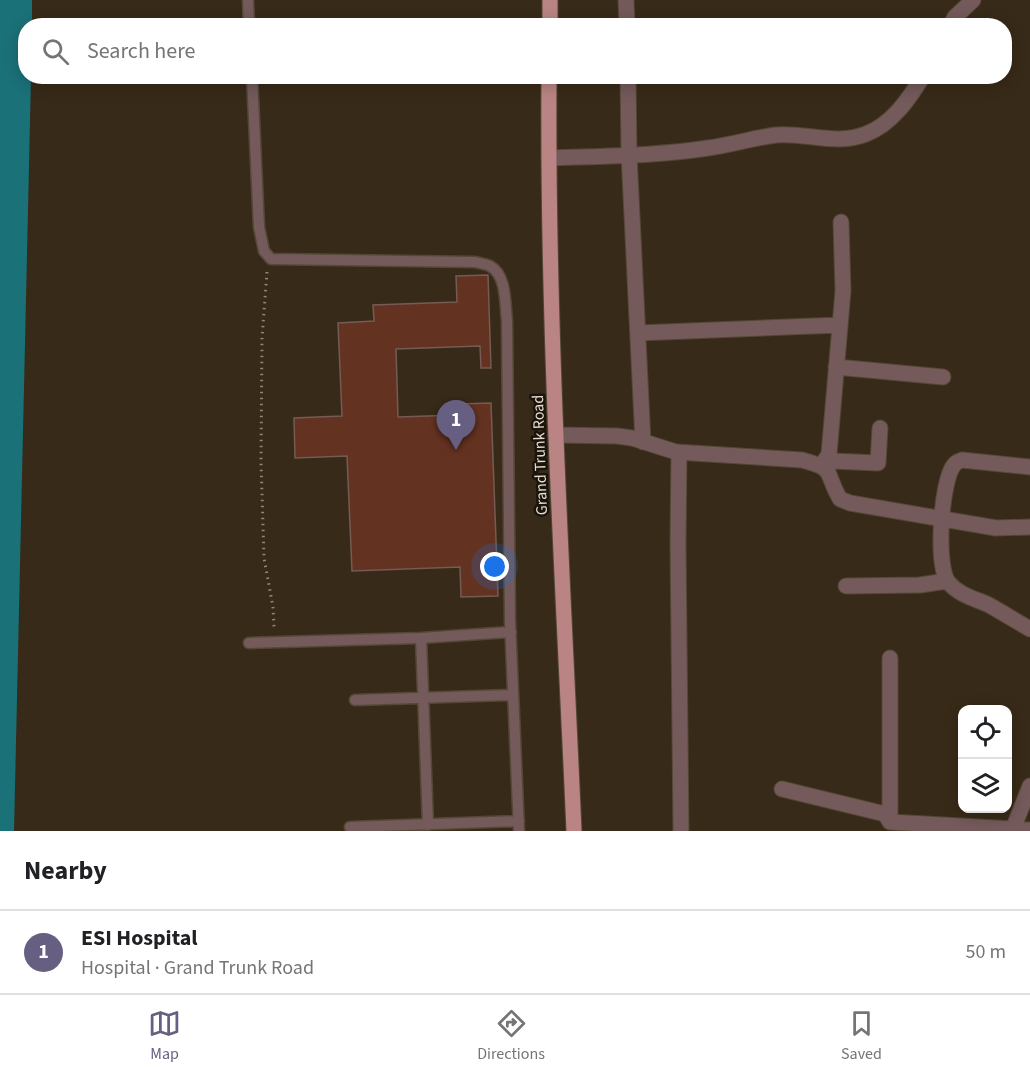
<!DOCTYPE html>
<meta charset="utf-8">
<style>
body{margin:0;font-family:"Source Sans 3",sans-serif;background:#f6f6f6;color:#202124}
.controls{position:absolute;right:18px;bottom:18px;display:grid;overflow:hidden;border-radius:12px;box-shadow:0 3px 15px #0003}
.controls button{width:54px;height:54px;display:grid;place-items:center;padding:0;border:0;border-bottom:2px solid #e0e0e0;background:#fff;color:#202124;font:30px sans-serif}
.you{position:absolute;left:495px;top:567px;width:21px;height:21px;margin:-15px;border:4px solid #fff;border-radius:50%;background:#1a73e8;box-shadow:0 0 0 9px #1a73e833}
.badge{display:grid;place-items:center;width:39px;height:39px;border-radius:50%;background:#665f82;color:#fff;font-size:20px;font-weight:700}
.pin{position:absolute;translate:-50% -50px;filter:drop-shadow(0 2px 3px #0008)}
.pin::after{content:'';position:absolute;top:32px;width:21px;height:18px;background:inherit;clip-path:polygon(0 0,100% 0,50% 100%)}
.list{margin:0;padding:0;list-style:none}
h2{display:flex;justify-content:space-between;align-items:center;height:78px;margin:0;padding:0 24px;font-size:26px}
h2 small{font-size:20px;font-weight:400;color:#757577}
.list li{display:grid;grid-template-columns:39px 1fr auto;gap:18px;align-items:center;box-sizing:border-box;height:84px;padding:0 24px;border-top:2px solid #e0e0e0}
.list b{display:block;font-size:22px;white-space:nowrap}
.list p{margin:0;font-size:20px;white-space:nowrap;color:#757577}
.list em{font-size:20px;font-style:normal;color:#757577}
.icon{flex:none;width:33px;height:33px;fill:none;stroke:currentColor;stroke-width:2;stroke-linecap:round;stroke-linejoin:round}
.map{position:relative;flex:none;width:1030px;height:831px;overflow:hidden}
.search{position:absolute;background:#fff;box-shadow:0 3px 15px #0003;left:18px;right:18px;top:18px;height:66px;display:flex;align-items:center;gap:15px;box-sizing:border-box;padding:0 21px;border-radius:24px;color:#757577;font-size:22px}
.sheet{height:162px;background:#fff}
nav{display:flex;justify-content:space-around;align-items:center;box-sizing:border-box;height:84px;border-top:2px solid #e0e0e0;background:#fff;font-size:16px;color:#757577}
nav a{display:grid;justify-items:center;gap:3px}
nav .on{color:#665f82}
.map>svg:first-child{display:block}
</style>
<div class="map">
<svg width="1030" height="831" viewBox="0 0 1030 831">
<rect width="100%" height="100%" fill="#382a18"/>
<path fill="#1b7178" d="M0,0h32v25l-6,1v50l5,1 -17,754h-14z"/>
<path fill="#643221" stroke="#755b53" stroke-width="1.5" d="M488,275l3,93h-10l-1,-22 -84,3 2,68 60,-2v-11l33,-1 7,193 -37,1 -1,-30 -108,4 -5,-115 -52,2 -1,-40 48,-2 -4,-93 36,-2 -1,-16 84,-3 -1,-26z"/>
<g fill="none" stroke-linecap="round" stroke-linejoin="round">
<defs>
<path id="lane" d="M248,0l1,26
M252,76l7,151 5,24 7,8 204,3c4,1 11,2 15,4 17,9 15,39 17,55l3,300 9,210
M421,638l7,187
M249,643l172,-5 90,-6
M355,700l158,-5
M350,827l169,-6"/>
<path id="street" d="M626,0l1,26
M950,26l5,-9 18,-17
M628,76l1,78 14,288
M549,158c53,-2 107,-2 159,-10 23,-3 45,-10 68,-13 30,-3 60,11 90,-1 26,-10 43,-35 57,-58
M638,333l202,-8
M836,367l107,10
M556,435l61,1 15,2 44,14 126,8c35,9 22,12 38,39l10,4 146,25 34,-1
M679,452l-1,91 3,288
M822,465l7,-11 14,-163 -2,-69
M1030,467l-68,-7c-4,2 -5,1 -8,5 -13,15 -19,103 -5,118 10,12 27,16 40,22 14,8 27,16 41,24
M826,470l6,-9 46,2 2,-35
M846,586l74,-1 27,-4
M890,658v164
M782,789l103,25 5,8 140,8
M1013,829l17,-43"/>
<path id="primary" d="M550,26v-26
M549,76c-2,252 14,504 25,755"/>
</defs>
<use href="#lane" stroke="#544736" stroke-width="13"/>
<use href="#street" stroke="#544736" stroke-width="17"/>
<use href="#primary" stroke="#544736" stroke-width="17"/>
<path stroke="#928677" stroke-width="3" stroke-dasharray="1.5 4.5" stroke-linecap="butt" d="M267,272l-5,66 -1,123 3,97 9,49 1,20"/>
<use href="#lane" stroke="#745a5a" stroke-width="10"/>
<use href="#street" stroke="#745a5a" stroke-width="15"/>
<use href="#primary" stroke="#ba8484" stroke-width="15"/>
</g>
<g text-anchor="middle" stroke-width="5" stroke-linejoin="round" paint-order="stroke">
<g font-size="16" fill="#e6ddd1" stroke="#1b140c">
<text transform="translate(539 455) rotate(-92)" y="6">Grand Trunk Road</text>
</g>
</g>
</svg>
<div class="controls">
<button><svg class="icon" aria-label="locate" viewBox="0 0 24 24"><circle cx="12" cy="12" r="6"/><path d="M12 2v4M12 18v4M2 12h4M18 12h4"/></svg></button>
<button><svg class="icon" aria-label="layers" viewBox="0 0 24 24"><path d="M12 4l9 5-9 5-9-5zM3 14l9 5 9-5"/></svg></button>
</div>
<div class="you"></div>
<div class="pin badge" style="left:456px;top:450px">1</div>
<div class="search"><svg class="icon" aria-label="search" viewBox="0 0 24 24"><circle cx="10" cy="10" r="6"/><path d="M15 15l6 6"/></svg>Search here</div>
</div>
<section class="sheet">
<h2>Nearby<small></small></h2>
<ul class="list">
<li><span class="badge">1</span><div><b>ESI Hospital</b><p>Hospital · Grand Trunk Road</p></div><em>50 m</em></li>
</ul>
</section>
<nav>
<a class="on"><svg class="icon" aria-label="map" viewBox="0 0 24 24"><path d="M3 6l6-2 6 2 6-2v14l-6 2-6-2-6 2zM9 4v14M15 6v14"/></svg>Map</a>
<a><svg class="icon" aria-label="directions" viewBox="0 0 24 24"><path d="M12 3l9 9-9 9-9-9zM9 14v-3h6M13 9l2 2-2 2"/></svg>Directions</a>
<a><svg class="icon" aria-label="saved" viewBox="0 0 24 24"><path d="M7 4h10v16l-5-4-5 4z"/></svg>Saved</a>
</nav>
